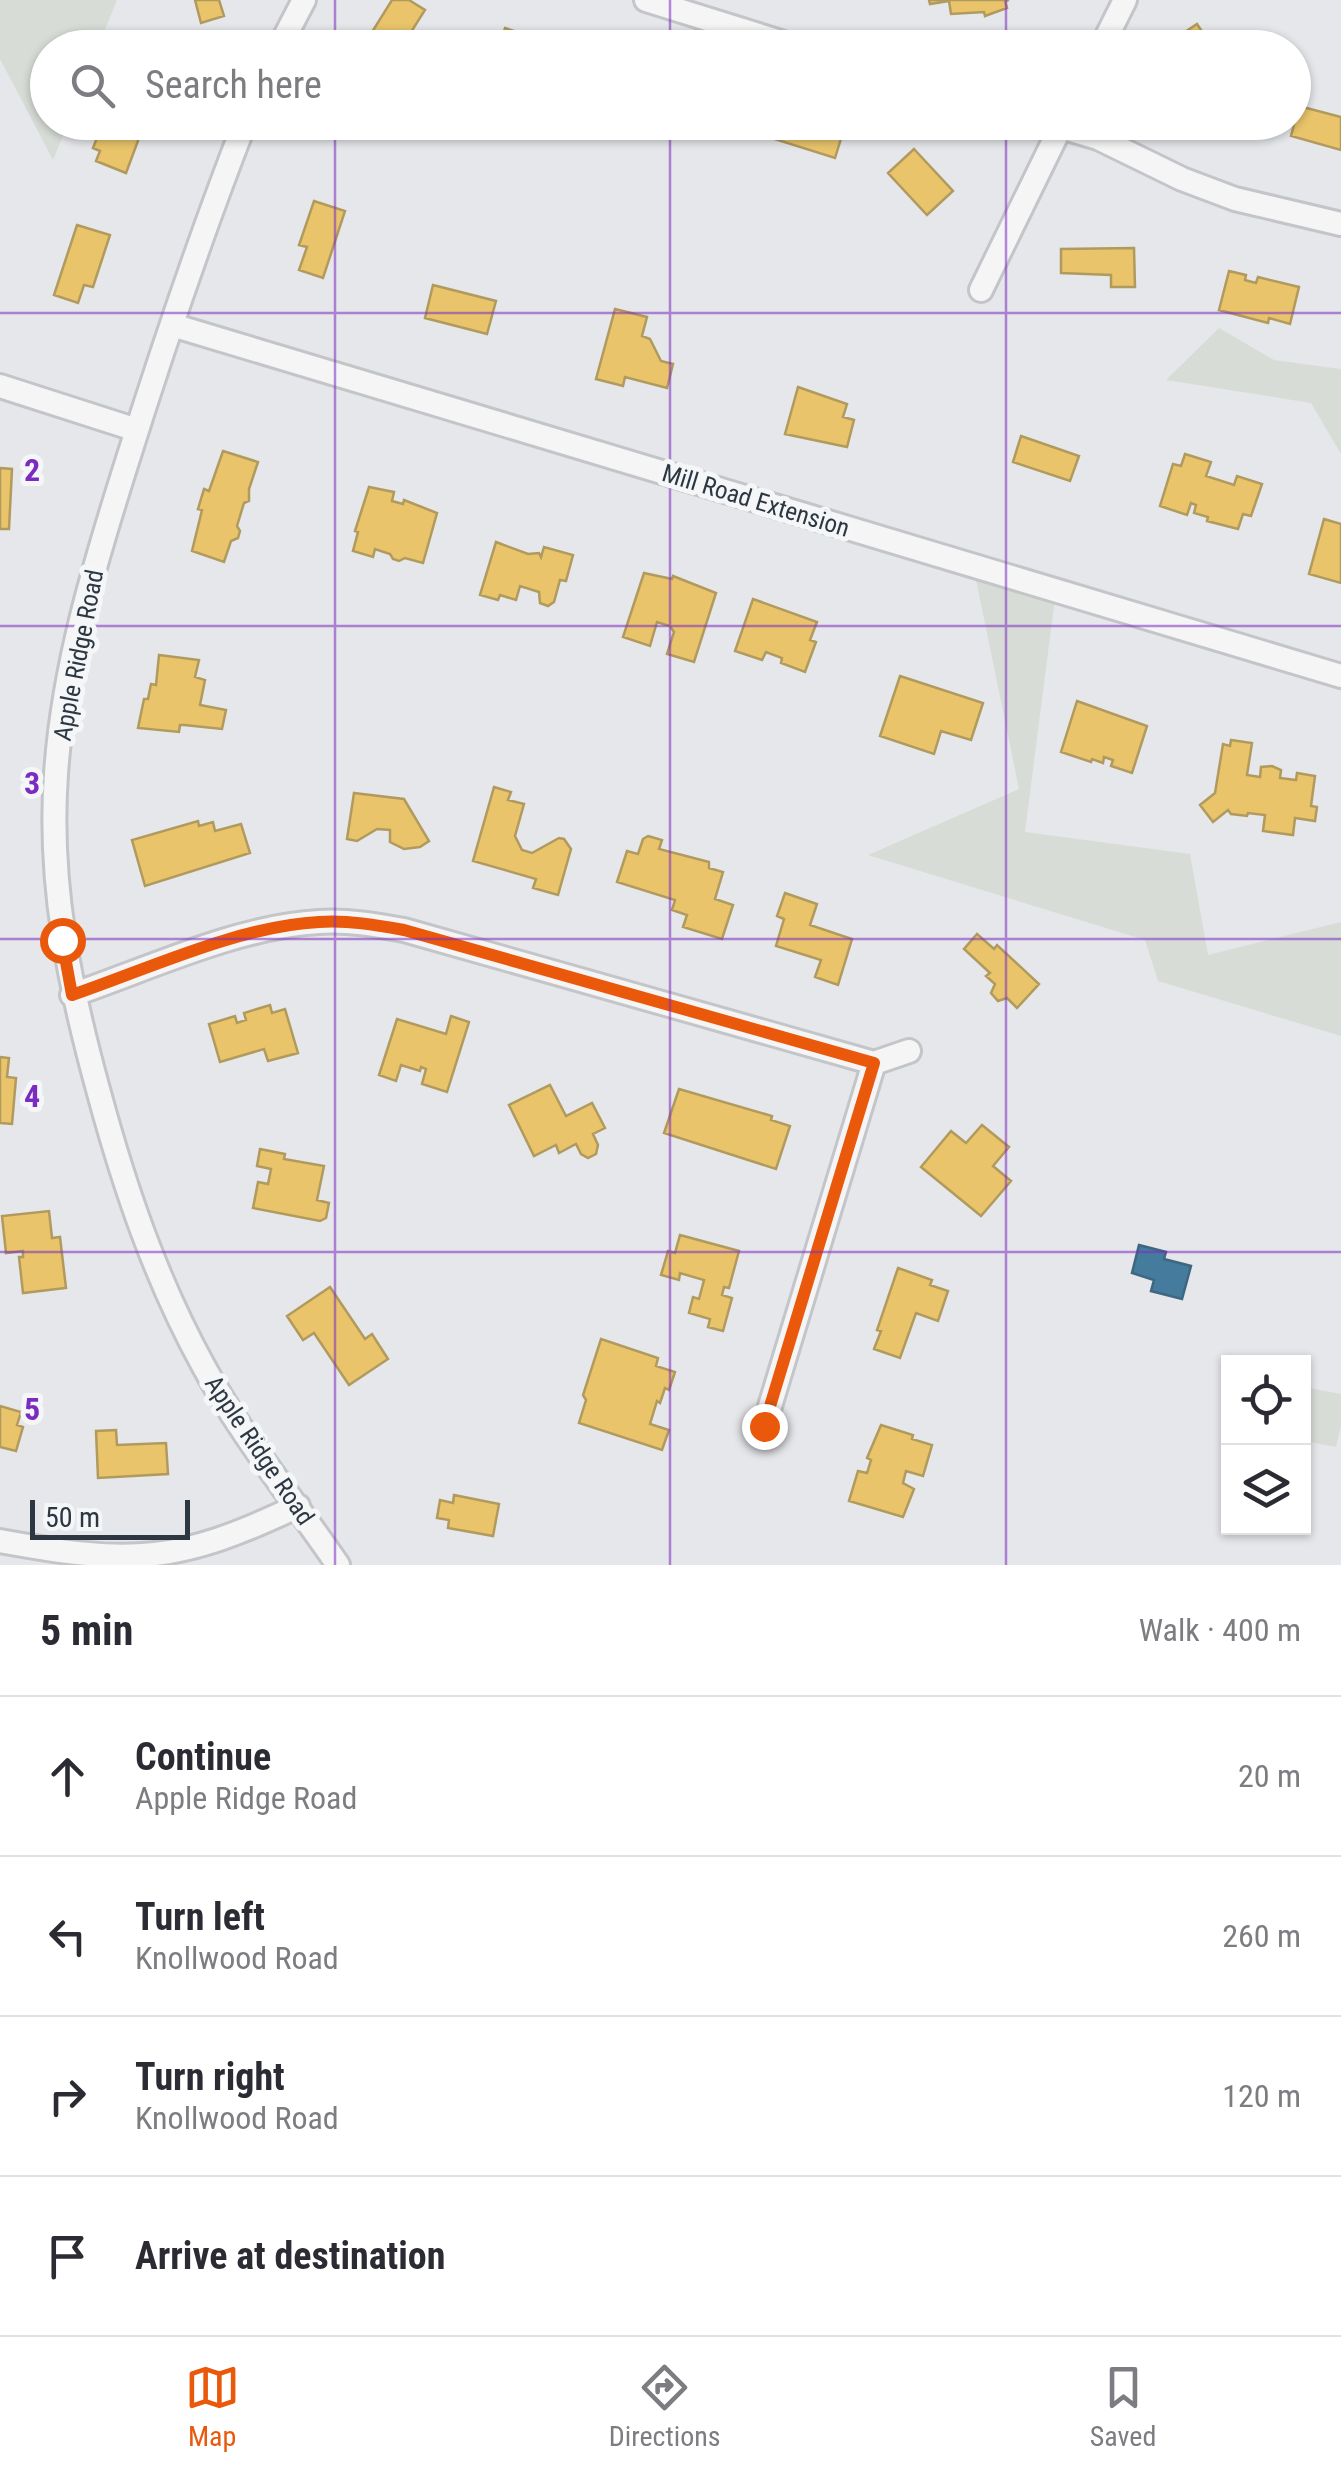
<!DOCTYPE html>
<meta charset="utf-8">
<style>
body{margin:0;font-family:"Roboto Condensed",sans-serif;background:#f2f2f3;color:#2b2b33}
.controls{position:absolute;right:30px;bottom:30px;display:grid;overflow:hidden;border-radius:0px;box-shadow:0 2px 8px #0004}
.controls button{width:90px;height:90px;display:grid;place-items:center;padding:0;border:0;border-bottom:2px solid #e1e1e2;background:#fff;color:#2b2b33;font:50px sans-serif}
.scale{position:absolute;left:30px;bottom:25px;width:160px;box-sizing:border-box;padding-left:10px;border:5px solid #2d3741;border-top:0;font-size:28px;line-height:35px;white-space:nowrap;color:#2d3741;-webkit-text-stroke:8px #f4f6f8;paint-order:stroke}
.stop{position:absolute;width:30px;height:30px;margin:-22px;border:8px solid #ea580c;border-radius:50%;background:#fff}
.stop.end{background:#ea580c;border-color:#fff;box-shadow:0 2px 10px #0008}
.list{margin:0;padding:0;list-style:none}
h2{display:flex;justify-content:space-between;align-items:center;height:130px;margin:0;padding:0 40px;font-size:42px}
h2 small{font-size:32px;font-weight:400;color:#7c7c81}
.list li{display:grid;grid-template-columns:65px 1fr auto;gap:30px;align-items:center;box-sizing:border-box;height:160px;padding:0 40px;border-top:2px solid #e1e1e2}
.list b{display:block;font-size:38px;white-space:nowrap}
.list p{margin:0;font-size:32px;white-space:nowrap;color:#7c7c81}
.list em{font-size:32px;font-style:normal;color:#7c7c81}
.icon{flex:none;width:55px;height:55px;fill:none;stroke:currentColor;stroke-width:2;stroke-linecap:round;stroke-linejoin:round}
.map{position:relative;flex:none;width:1341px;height:1565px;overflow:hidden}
.search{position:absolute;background:#fff;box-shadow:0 2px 8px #0004;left:30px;right:30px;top:30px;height:110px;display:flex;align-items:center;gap:25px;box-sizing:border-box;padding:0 35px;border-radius:55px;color:#7c7c81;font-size:38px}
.sheet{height:770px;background:#fff}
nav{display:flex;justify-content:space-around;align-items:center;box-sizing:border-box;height:140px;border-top:2px solid #e1e1e2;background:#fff;font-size:28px;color:#7c7c81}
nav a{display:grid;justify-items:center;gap:5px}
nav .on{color:#ea580c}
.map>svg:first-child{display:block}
</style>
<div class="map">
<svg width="1341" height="1565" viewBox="0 0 1341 1565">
<rect width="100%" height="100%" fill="#e5e7ea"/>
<path fill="#d7ddd6" d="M0,0h117l-19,47 -50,1v74l20,1 -15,37 -53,-101z
M1219,328l55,32 67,9v85l-30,-51 -145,-23z
M973,565l83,25 -31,242 165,22 18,101 133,-33v114l-183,-55 -13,-41 -277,-85 151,-66z
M1304,1387l37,7v32l-5,21 -32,-6z"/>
<path fill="#e9c46a" stroke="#b19a5e" stroke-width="2.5" d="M195,0h24l5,16 -23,7z
M392,0h17l16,10 -24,38h-39z
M929,0h80l-4,1 2,7 -22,8 -1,-4 -33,2 -2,-13 -19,3z
M1197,24l16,24h-44l-2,-4z
M505,28l38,12 -3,8h-41z
M1299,106l42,11v33l-50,-14z
M103,122h42l-19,51 -30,-12 4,-10 -7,-3z
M772,122h54l-1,4 18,6 -8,26 -67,-21z
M914,149l39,42 -26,24 -39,-42z
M314,201l31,10 -22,67 -24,-8 8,-23 -8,-2z
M77,225l33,10 -17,52 -9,-2 -6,18 -24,-8z
M1134,248l1,39h-24v-12l-50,-2v-24z
M1229,271l17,4 -1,5 11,3 2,-6 41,10 -9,37 -21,-6 -1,5 -49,-13z
M433,285l63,16 -9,33 -62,-16z
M615,309l32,8 -5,19 8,3 11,22 12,3 -6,24 -42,-11 -2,9 -27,-7z
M798,387l49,17 -4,13 11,3 -7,27 -62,-13z
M1021,436l58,20 -9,25 -57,-19z
M223,451l35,11 -9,27v12l-5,2 -7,23 3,5 -2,7 -7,3 -7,21 -32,-11 10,-41 -4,-1 6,-20 5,2z
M1185,454l26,8 -5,14 28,9 3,-9 25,8 -11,32 -8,-2 -5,15 -31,-8 1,-4 -14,-4 2,-8 -5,-2 -4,12 -27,-9 13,-42 8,2z
M0,468l12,1 -3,60h-9z
M369,487l25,5 -2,9 11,3 1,-4 33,13 -14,50 -18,-5 -6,3 -6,-2 -3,-5 -15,-5 -2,8 -20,-6 5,-19 -3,-1z
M1324,519l17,5v59l-32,-9z
M496,542l32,12 11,-1 2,4 3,-10 29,8 -7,26 -6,-1 -6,22 -6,4 -8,-3 -1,-11 -19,-6 -4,14 -16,-5 -2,5 -18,-5z
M644,573l28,6 1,-3 43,17 -22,69 -27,-8 7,-22 -4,-6 -13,-4 -7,24 -27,-9z
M753,599l64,23 -7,18 6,2 -11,30 -24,-9 1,-5 -16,-6 -4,8 -27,-9z
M159,655l40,5 -4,17 10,3 -5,25 26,5 -4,19 -38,-4h-4l-1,7 -41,-4 6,-29h4l3,-15 5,1z
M900,676l83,27 -12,37 -30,-9 -7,23 -54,-18z
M1077,701l70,25 -15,47 -21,-7 2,-6 -9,-3 -1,6 -11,-4 -1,3 -30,-10z
M1231,740l21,3 -5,32 13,2 1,-10 11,-1 9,4 -1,8 16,2 1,-7 18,3 -4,30 6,1 -2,14 -20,-3 -2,17 -30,-4 2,-16 -17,-2 -1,3 -16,-2 -3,-4 -15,12 -13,-17 15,-12 8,-49 7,2z
M494,787l17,5 -3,8 16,4 -9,32 7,14 10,3 27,-15 5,1 7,10 -13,46 -25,-7 3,-9 -63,-18z
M354,793l50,6 25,42 -9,6 -16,2 -14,-7v-12l-13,-1 -20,12 -10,-2z
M198,821l1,5 14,-4 2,9 26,-7 9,29 -105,33 -13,-46z
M648,836l14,4 -3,9 50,13v6l14,4 -8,27 18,6 -11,34 -39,-12 4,-12 -15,-5 3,-10 -58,-18 10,-31 11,3 5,-15z
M785,893l32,11 -7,21 42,14 -14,46 -23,-8 6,-17 -45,-14 8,-27 -7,-3z
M977,934l17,15 3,-4 42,39 -22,24 -10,-10 -9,3 -7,-8 4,-9 -9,-8 4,-3 -26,-24z
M270,1005l2,8 13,-4 13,44 -30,8 -4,-12 -44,13 -11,-38 26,-8 2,7 9,-3 -2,-7z
M451,1016l18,6 -22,70 -25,-8 4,-15 -5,-2 -1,4 -19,-6 -5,16 -17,-6 18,-56 49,15z
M0,1057l9,1 -2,19 9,1 -4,46 -12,-1z
M550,1085l16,31 26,-13 13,25 -12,6 5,11 -2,9 -8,4 -7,-4 -5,-10 -17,9 -3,-8 -22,11 -25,-51z
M679,1089l93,27 -1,4 19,6 -14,43 -112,-36z
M982,1125l27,22 -16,19 18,15 -30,35 -60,-49 30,-36 15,12z
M260,1149l25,5 -1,5 40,7 -7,34 12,3 -3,15 -6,3 -67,-13 5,-26 10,2 3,-15 -14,-3z
M49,1211l3,27 8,-1 6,51 -43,5 -4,-36h4v-6l-17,2 -4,-37z
M680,1235l59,16 -10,37 -5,-1 -2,8 10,3 -9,33 -15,-4 2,-8 -21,-6 4,-16 6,2 5,-19 -24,-7 -1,7 -18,-5 7,-24 7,2z
M898,1268l34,12 -2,5 18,6 -10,30 -22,-8 -16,45 -26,-9 7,-18 -4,-1z
M330,1287l35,52 7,-5 16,25 -39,26 -35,-52 -11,7 -16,-24z
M601,1339l57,19 -2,8 19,6 -6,18 -4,-2 -5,15 -3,-2 -7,23 19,6 -7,20 -83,-27 7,-23 -3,-5z
M0,1406l21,6 -4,13 6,2 -7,24 -16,-4z
M881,1425l32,10 -1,4 20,6 -9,31 -17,-5 -3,12 11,6 -11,28 -54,-16 9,-30 9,2 4,-13 -4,-2z
M116,1430l1,15 49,-2 2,31 -70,4 -2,-47z
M454,1495l45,9 -6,32 -45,-8 1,-8 -12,-2 3,-18 13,3z"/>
<path fill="#457b9d" stroke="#3e6781" stroke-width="2.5" d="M1139,1245l27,7 -2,7 27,7 -9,33 -31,-8 3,-11 -22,-7z"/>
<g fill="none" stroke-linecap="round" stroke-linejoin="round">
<defs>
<path id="minor" d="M646,0l154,48
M279,48l25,-48
M1101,48l24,-48
M245,122c-44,113 -83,228 -119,343 -32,101 -63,203 -70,309 -8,110 14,214 43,319 26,96 57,187 105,274 38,70 89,132 134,198
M1044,122l54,16 84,41 53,20 106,25
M981,290l82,-168
M172,325l1169,351
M0,386l137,44
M72,995c76,-26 167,-69 247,-73 29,-2 57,3 85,8l470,133
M764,1426l110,-363 35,-12
M0,1541c132,24 176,23 298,-35"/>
</defs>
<use href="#minor" stroke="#c3c5c8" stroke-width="28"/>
<use href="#minor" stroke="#f5f5f6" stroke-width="22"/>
</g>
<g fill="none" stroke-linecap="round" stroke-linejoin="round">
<path stroke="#ea580c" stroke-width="12" d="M62,940l10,55c76,-26 167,-69 247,-73 29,-2 57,3 85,8l470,133 -110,363"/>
</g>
<path fill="none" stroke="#7b2cbf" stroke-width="2.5" stroke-opacity="0.55" d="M335,0v48M670,0v48M1006,0v48M335,122v1443M670,122v1443M1006,122v1443M0,313h1341M0,626h1341M0,939h1341M0,1252h1341"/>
<g text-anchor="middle" stroke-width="10" stroke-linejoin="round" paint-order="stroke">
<g font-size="25" fill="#2d3741" stroke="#f4f6f8">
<text transform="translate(756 500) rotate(17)" y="9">Mill Road Extension</text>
<text transform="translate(78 655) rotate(-79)" y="9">Apple Ridge Road</text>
<text transform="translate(260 1450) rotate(56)" y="9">Apple Ridge Road</text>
</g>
</g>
<g font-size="32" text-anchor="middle" font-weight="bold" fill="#7b2cbf" stroke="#f4f6f8" stroke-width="10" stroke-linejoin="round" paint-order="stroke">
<text x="32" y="481">2</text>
<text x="32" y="794">3</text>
<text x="32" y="1107">4</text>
<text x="32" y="1420">5</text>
</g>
</svg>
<div class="controls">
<button><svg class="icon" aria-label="locate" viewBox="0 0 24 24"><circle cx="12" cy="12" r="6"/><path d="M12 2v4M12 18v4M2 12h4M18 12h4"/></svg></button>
<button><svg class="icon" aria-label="layers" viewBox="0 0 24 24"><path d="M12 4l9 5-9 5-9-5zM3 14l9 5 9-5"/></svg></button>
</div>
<div class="scale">50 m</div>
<div class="stop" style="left:62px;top:940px"></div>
<div class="stop end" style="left:764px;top:1426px"></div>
<div class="search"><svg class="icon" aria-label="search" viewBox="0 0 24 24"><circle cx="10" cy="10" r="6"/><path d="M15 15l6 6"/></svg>Search here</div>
</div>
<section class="sheet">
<h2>5 min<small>Walk · 400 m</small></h2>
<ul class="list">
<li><svg class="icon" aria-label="ahead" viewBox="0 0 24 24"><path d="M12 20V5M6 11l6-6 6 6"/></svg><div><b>Continue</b><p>Apple Ridge Road</p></div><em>20 m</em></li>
<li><svg class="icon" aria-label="left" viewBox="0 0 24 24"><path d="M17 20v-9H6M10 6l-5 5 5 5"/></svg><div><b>Turn left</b><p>Knollwood Road</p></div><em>260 m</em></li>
<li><svg class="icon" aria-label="right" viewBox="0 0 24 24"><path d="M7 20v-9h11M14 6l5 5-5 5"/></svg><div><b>Turn right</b><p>Knollwood Road</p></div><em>120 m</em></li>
<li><svg class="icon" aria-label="arrive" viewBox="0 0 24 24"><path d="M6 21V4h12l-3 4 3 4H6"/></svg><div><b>Arrive at destination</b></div></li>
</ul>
</section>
<nav>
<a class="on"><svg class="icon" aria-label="map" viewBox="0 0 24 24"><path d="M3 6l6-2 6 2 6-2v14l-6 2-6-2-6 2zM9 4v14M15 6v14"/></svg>Map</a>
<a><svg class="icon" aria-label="directions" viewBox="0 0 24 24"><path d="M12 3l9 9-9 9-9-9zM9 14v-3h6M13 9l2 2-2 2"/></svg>Directions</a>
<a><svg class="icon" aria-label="saved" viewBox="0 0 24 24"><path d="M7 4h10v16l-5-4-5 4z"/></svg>Saved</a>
</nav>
